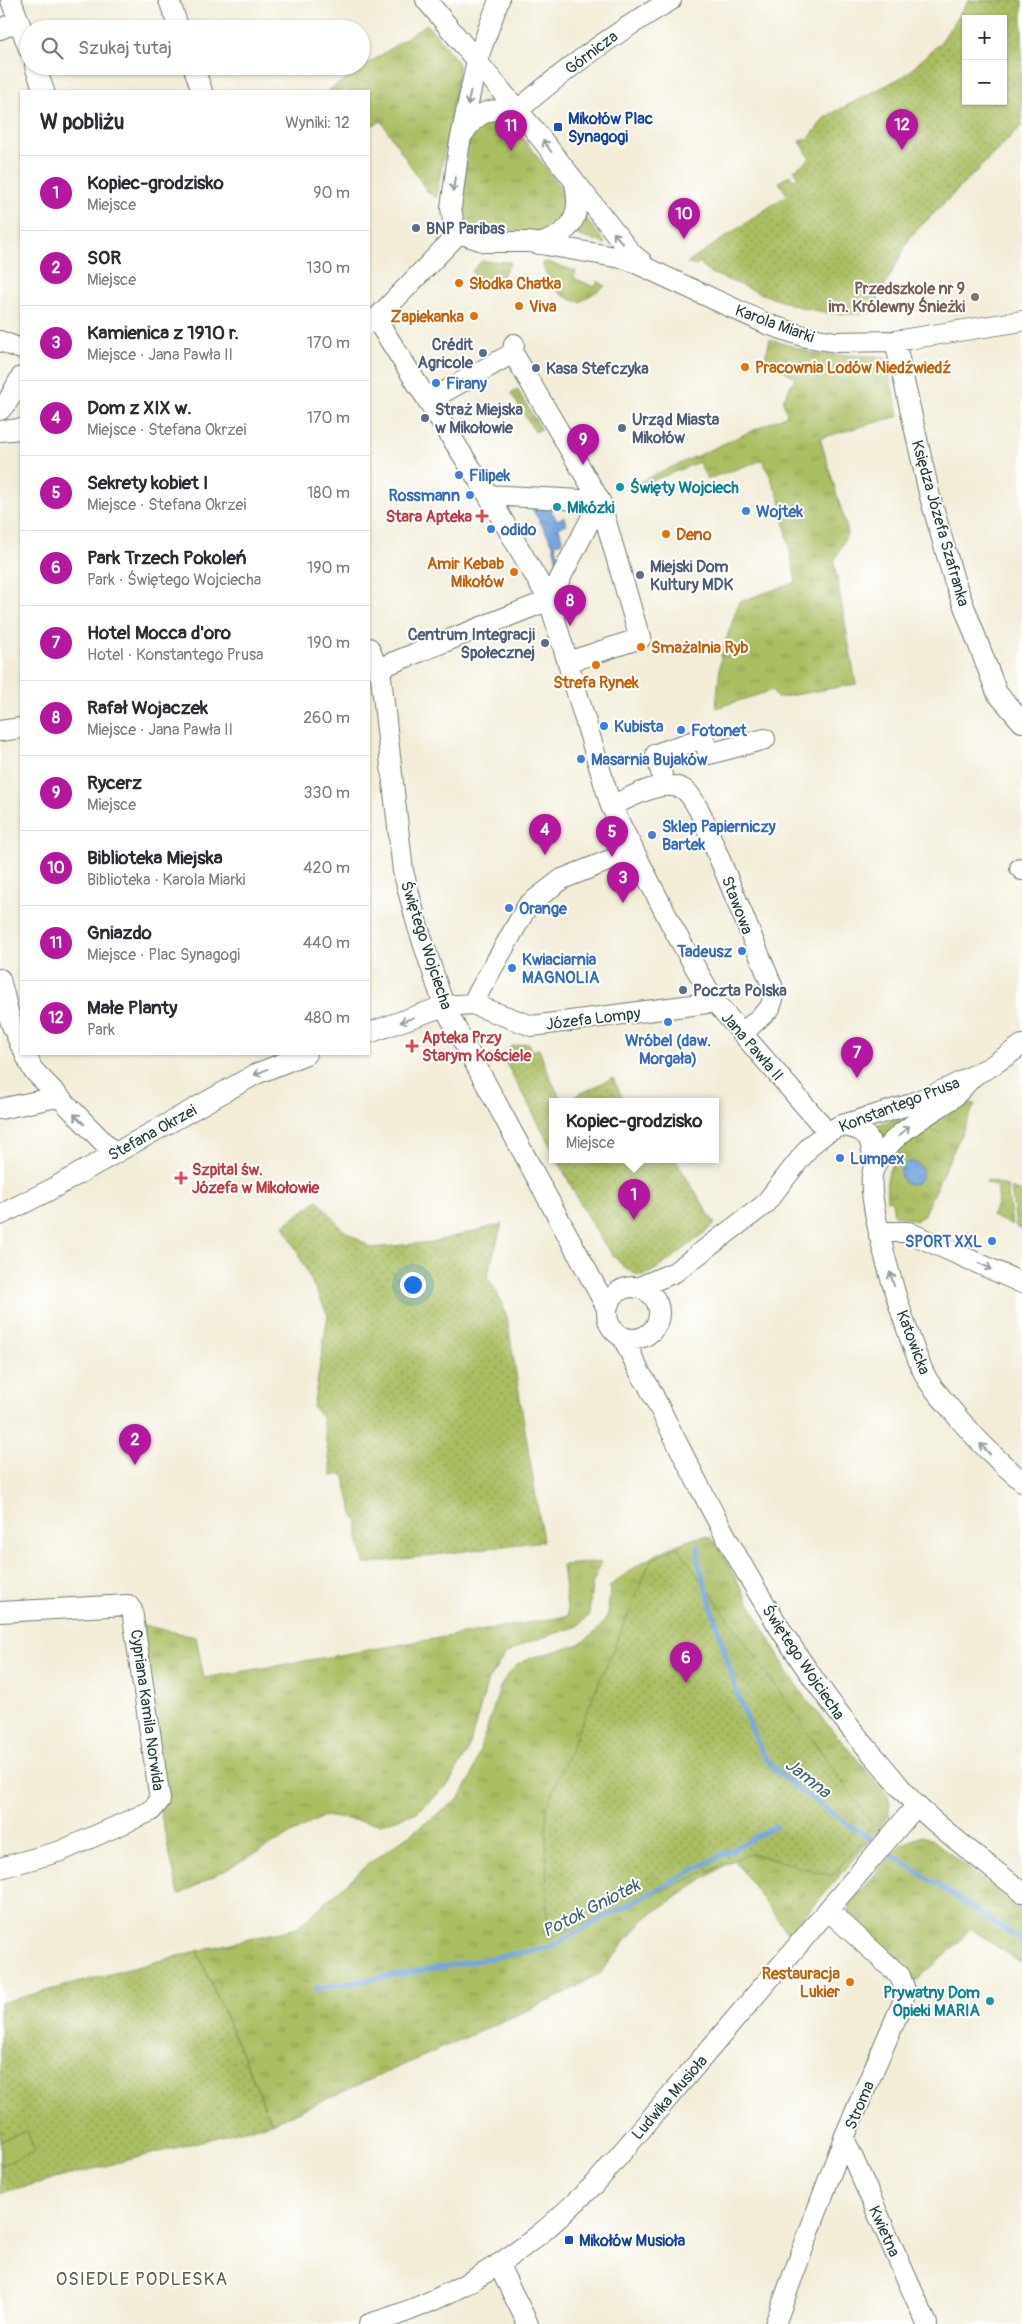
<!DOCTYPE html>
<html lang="pl">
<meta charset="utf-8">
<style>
body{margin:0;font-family:Pangolin,sans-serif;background:#f7f7f7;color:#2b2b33}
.controls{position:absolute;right:15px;top:15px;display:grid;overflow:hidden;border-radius:0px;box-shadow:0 1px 4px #0004}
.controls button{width:45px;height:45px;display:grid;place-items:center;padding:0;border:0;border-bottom:1px solid #e1e1e2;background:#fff;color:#2b2b33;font:25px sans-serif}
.you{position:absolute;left:412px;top:1284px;width:18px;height:18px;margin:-12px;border:4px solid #fff;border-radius:50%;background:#1a73e8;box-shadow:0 0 0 8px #1a73e833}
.badge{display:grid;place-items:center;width:32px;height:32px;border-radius:50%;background:#b5179e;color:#fff;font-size:16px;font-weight:700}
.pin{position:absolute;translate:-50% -41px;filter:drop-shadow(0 1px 2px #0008)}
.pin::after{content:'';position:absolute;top:26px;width:18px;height:15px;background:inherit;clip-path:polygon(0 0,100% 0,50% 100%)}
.popup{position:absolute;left:549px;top:1098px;width:170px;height:65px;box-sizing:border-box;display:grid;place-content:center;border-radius:0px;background:#fff;filter:drop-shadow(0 1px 4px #0005);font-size:16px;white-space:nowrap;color:#7c7c81}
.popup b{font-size:19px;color:#2b2b33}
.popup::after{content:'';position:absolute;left:50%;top:100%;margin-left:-10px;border:10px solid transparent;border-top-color:#fff}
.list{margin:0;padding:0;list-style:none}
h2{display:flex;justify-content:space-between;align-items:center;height:65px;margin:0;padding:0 20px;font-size:21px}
h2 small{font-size:16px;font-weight:400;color:#7c7c81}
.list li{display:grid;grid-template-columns:32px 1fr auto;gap:15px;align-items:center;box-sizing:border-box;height:75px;padding:0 20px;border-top:1px solid #e1e1e2}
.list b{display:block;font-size:19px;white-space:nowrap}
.list p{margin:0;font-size:16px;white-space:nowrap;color:#7c7c81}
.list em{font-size:16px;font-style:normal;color:#7c7c81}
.icon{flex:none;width:28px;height:28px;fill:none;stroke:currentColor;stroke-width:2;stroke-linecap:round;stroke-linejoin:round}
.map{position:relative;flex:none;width:1022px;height:2324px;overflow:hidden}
.search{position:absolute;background:#fff;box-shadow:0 1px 4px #0004;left:20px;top:20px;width:350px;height:55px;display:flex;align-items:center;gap:12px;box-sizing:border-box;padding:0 18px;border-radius:28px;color:#7c7c81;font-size:19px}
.panel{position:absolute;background:#fff;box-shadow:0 1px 4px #0004;left:20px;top:90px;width:350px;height:965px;border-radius:0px}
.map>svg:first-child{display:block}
</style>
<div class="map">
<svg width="1022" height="2324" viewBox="0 0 1022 2324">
<defs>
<pattern id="grass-tufts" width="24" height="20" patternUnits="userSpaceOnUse" patternTransform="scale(1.25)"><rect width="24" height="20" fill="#aabe62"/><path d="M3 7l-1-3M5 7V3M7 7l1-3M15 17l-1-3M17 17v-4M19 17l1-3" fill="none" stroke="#8a9c52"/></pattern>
<pattern id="park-dots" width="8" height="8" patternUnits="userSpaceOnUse" patternTransform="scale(1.25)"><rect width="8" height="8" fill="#aabe62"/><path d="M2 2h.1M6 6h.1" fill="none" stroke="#8a9c52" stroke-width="1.8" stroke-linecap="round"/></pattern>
<pattern id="water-ripples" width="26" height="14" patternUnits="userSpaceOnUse" patternTransform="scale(1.25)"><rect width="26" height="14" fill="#76a6e0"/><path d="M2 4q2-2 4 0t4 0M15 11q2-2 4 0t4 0" fill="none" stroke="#6088b6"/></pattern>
</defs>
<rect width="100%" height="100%" fill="#fff"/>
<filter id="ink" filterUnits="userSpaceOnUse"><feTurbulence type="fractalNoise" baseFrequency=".02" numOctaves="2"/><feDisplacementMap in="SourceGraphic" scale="10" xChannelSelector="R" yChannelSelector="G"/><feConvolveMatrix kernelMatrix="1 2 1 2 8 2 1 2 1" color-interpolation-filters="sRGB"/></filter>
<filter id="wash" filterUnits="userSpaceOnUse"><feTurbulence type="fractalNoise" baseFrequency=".0096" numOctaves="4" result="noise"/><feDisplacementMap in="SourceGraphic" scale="20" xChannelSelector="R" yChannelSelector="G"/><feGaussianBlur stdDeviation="1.12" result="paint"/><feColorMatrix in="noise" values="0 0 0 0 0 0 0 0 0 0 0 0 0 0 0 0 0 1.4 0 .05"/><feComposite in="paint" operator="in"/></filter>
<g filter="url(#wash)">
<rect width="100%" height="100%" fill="#f3edd8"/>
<path fill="url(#grass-tufts)" stroke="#647e4b" d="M427,24l30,37 2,10 -23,127 -9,-7 -46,-70 -12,6v-36h-41z
M487,117l19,3 5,3 54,69 3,4v20l-21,17 -72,-4 -10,-7 -6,-12 10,-72z
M584,216l21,27v1l-31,-10z
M482,261h1l28,1 -8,13 -21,14 -10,-18z
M547,262l29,9 -2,7 21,9 3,-6 7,5 -25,16c-23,-4 -31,-20 -38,-39z
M770,339l46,15 63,2 7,2 5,6 -4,2 12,50 -79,22 28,94 -14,30 22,122 -79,14 -4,-8 -57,18 5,-53 18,-53 57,-20 -16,-82 -17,-40 -56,19 -8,-17 -60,24 -2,-3 150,-68 -4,-15 12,-22 -30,-20z
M517,389l24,40 -6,3 -24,-39z
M968,1102l7,2 -52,112 -7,5 -22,-6 -2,-14 -5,-1c-6,-56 40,-73 81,-98z
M913,1114l-32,28 -5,-10 -6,-5z
M987,1180l20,6 5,39 -21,-9c6,-10 9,-17 6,-29l-11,-5z
M1011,1188l11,4v38l-6,-3z
M704,1536l7,2 7,8 64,116 23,36 83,98 2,9 -2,11 -38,48 -62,70 -54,-75 -89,59 -45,55 -38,22 -290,128 -75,-172 100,-23 70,-63 92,-66 12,-21 29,-91 8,-12 10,-11 13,-6 46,-13 11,-7 12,-10 8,-14 2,-28c27,-22 59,-42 94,-50z
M602,1562l-10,22 -3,31 -11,11 -55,18 -18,11 -17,25 -20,71 -20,34 -31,27 -36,12 -57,-8 -145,79 -19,-84 -17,-186 53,12 8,41 364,-62 -6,-51z
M922,1836l11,4 89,71v53l-52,-36 -12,15 -42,38 -65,-61 -2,-16 53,-60z"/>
<path fill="url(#park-dots)" stroke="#647e4b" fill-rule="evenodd" d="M969,0h53v126l-112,111 -39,76c-61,7 -108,-20 -163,-41l-8,-10 -5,4 -8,-3 100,-68 -8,-13 11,-7 3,5 5,-4 -4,-6 16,-11 -10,-18 4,-3 4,2 17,-23 79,-41 36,-33zM966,19h37v82h-37z
M528,1043l3,8 8,-2 12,31 11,21h-9v49l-51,-94 8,-9z
M613,1078l11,23h-59z
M557,1159h118l40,65c-13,10 -58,49 -72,51 -31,3 -72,-92 -86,-116z
M318,1200l24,29 30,19 61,-6 69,-18 -15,53 10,15 10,26 36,223 -179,23 -6,-27v-16l-4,-4 -11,-43 -11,2 -10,-58 -9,-11 15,-92 -44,-90z
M678,1547l195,278 -40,51 -82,-23 -204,86 -1,-132 105,-247z
M197,1951l75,172 -272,70v-190z"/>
<path fill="#aabe62" stroke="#647e4b" d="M27,2131l8,21 -35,13v-24z"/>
<path fill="url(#water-ripples)" stroke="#4a728a" d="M531,498l7,12 9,-6 10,16 7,-3 2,7 -7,4 4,14 -8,2 7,22 -4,1 -5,-23 -26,-44z
M900 1173a11 11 0 1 1 22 0a11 11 0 1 1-22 0Z"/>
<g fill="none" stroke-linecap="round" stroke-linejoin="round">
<path stroke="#76a6e0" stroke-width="5" d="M699,1546l-1,15 41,139 23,53 12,16 21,18 83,58
M885,1850l137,91
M316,1989l232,-41 228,-122"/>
</g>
</g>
<g filter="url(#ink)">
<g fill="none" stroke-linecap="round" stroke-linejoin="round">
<defs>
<path id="minor" d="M11,0l18,49
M169,0l10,29
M426,0c36,42 70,86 106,127l99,126 11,9
M499,0l-22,60 -18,87 -8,61 3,18 5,7 27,9h43l98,17 140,65 39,13 30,5 59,-1 127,-20
M0,29l19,-8
M35,66l9,25
M193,66l9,25
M517,111c48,-42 99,-79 154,-111
M463,134c14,-23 28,-27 54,-23
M539,244c33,-11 43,-27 36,-61
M376,319l112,176 61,105 62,206 63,124 41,72 104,120
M369,322l7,-3 83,-86
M0,341l21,8
M895,341l35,156 24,83 43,113 25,29
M514,344l-1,9 87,148 40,138
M428,401l85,-48
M0,410l8,-9 13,-24
M0,431l21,-2
M488,495l112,6
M369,648l12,29 22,194 14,53 27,82 163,302
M568,662l73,-24
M389,664l160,-64 51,-99
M0,731l21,-3
M665,786l-9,-32 47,-16 6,16 56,-15
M611,806c21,-9 54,-30 75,-15 6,5 11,16 15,23l74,179 -5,15 -27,25
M1020,868l2,2
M0,979l11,44 10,23
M472,1004l56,-99 34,-26 71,-28
M369,1033l75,-27 28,-2 60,22 183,-24
M25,1054l8,16 81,83
M974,1076c-8,7 -15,17 -24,24 -28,19 -64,36 -77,71 -10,29 37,178 54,208 5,8 12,16 18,23 24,30 48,55 77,79
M0,1109l57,-12
M840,1126c31,2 32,15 34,43
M0,1215l48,-24 208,-117 50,-20
M879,1236l9,-4h20l114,51
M607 1313a26 26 0 1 1 52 0a26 26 0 1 1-52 0Z
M637,1288l38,-16 89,-67 47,-60 15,-12 13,-7 69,-21 42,-18 40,-20 32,-22
M623,1338l17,35 8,12c66,132 133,267 232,378 12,14 24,30 37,43 33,31 70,58 105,86
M0,1612l128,-7 4,5 28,190 -9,11 -90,40 -61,17
M844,2138l83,186
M498,2264l30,60
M369,2324c62,-18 122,-50 172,-91 19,-15 36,-33 54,-49l322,-379
M775,2324l69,-186 59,-136 2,-12 -5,-14 -71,-65"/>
</defs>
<use href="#minor" stroke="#697b6d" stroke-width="22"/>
<use href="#minor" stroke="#fff" stroke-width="20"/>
</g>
<defs><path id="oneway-shaft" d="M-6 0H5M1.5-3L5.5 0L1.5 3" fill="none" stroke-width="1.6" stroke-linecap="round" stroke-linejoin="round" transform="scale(1.25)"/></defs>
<g stroke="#8f9e9a">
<use href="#oneway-shaft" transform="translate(469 98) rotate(102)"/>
<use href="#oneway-shaft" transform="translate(547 146) rotate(-127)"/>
<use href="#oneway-shaft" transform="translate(454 184) rotate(98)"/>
<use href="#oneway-shaft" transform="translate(618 238) rotate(-129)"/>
<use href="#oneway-shaft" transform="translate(407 1020) rotate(160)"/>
<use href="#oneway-shaft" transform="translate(261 1072) rotate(156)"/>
<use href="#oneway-shaft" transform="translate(79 1119) rotate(-136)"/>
<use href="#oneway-shaft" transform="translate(904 1131) rotate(-44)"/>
<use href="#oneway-shaft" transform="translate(985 1266) rotate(25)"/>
<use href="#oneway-shaft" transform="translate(892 1279) rotate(-106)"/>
<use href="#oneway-shaft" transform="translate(985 1449) rotate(-133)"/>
</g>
</g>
<g fill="#1a4fb4" stroke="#fff" stroke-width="2">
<rect x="553" y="122" width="10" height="10" rx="2.5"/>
<rect x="564" y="2235" width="10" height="10" rx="2.5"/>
</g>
<g fill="#5c6f8a" stroke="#fff" stroke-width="2">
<circle cx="416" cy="228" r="5"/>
<circle cx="483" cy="353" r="5"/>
<circle cx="536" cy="368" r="5"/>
<circle cx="425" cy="418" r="5"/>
<circle cx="622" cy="428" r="5"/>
<circle cx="640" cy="575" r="5"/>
<circle cx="545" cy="643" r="5"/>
<circle cx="683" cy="990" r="5"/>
</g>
<g fill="#e8710a" stroke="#fff" stroke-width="2">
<circle cx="459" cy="283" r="5"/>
<circle cx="519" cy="306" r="5"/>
<circle cx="474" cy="316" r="5"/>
<circle cx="745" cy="367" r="5"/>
<circle cx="666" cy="534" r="5"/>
<circle cx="514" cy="572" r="5"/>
<circle cx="641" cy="647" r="5"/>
<circle cx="596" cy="665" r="5"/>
<circle cx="850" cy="1982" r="5"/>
</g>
<circle fill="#8d6e63" stroke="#fff" stroke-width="2" cx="975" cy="297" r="5"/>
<g fill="#3f7fe0" stroke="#fff" stroke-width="2">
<circle cx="436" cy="383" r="5"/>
<circle cx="459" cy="475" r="5"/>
<circle cx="470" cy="495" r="5"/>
<circle cx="746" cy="511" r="5"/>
<circle cx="491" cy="529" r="5"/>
<circle cx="604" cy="726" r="5"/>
<circle cx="681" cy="730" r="5"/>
<circle cx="581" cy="759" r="5"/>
<circle cx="652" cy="835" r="5"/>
<circle cx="509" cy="908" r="5"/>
<circle cx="742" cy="951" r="5"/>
<circle cx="512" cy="968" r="5"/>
<circle cx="668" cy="1022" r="5"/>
<circle cx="840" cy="1158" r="5"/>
<circle cx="992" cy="1241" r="5"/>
</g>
<g fill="#0f9aa8" stroke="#fff" stroke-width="2">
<circle cx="620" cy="487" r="5"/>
<circle cx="557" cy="507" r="5"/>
<circle cx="990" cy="2001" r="5"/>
</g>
<g fill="#e0444e" stroke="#fff" stroke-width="2">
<path d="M479.5 508.5h5v5h5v5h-5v5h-5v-5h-5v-5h5z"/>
<path d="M409.5 1038.5h5v5h5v5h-5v5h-5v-5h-5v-5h5z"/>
<path d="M178.5 1170.5h5v5h5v5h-5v5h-5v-5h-5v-5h5z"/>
</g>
<g text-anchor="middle" stroke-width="4" stroke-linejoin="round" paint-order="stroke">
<g font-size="16" fill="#1f3d34" stroke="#fff">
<text transform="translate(591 52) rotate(-37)" y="6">Górnicza</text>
<text transform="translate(775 323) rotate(20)" y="6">Karola Miarki</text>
<text transform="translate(941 523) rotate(74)" y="6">Księdza Józefa Szafranka</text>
<text transform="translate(738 905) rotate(69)" y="6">Stawowa</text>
<text transform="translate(427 945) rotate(72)" y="6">Świętego Wojciecha</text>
<text transform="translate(593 1018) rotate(-7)" y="6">Józefa Lompy</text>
<text transform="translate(753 1046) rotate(49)" y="6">Jana Pawła II</text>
<text transform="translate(899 1104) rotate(-21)" y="6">Konstantego Prusa</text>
<text transform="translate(152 1132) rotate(-29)" y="6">Stefana Okrzei</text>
<text transform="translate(914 1342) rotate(69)" y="6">Katowicka</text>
<text transform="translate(804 1662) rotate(56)" y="6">Świętego Wojciecha</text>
<text transform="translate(148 1710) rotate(82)" y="6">Cypriana Kamila Norwida</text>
<text transform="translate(669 2097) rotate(-49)" y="6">Ludwika Musioła</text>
<text transform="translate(859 2105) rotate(-67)" y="6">Stroma</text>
<text transform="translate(885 2231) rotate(66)" y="6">Kwietna</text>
</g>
<g font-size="16" font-weight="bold" fill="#164399" stroke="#fff" text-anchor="start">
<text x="568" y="124">Mikołów Plac<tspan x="568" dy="18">Synagogi</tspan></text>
<text x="579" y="2246">Mikołów Musioła</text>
</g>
<g font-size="16" font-weight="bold" fill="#4e5e75" stroke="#fff" text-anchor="start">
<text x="426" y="234">BNP Paribas</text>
<text x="473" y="350" text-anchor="end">Crédit<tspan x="473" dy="18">Agricole</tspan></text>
<text x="546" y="374">Kasa Stefczyka</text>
<text x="435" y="415">Straż Miejska<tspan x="435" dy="18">w Mikołowie</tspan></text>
<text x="632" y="425">Urząd Miasta<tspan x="632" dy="18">Mikołów</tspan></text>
<text x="650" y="572">Miejski Dom<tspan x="650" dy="18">Kultury MDK</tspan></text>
<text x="535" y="640" text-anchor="end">Centrum Integracji<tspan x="535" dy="18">Społecznej</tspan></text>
<text x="693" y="996">Poczta Polska</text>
</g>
<g font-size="16" font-weight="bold" fill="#c56008" stroke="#fff" text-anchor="start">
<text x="469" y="289">Słodka Chatka</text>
<text x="529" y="312">Viva</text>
<text x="464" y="322" text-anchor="end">Zapiekanka</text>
<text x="755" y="373">Pracownia Lodów Niedźwiedź</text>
<text x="676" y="540">Deno</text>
<text x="504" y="569" text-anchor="end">Amir Kebab<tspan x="504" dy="18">Mikołów</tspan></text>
<text x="651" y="653">Smażalnia Ryb</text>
<text x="596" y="688" text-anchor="middle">Strefa Rynek</text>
<text x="840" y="1979" text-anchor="end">Restauracja<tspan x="840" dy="18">Lukier</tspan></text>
</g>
<g font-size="16" font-weight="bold" fill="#785e54" stroke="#fff" text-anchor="end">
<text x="965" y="294">Przedszkole nr 9<tspan x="965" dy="18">im. Królewny Śnieżki</tspan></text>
</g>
<g font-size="16" font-weight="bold" fill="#366cbe" stroke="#fff" text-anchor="start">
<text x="446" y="389">Firany</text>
<text x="469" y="481">Filipek</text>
<text x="460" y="501" text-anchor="end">Rossmann</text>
<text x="756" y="517">Wojtek</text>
<text x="501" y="535">odido</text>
<text x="614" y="732">Kubista</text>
<text x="691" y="736">Fotonet</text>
<text x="591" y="765">Masarnia Bujaków</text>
<text x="662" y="832">Sklep Papierniczy<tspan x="662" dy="18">Bartek</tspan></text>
<text x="519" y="914">Orange</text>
<text x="732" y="957" text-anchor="end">Tadeusz</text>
<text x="522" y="965">Kwiaciarnia<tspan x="522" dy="18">MAGNOLIA</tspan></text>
<text x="668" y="1046" text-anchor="middle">Wróbel (daw.<tspan x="668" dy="18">Morgała)</tspan></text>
<text x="850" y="1164">Lumpex</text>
<text x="982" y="1247" text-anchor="end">SPORT XXL</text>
</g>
<g font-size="16" font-weight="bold" fill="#0d838f" stroke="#fff" text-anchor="start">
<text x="630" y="493">Święty Wojciech</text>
<text x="567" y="513">Mikózki</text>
<text x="980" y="1998" text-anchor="end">Prywatny Dom<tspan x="980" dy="18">Opieki MARIA</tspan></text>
</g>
<g font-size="16" font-weight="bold" fill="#be3a42" stroke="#fff" text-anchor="start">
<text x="472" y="522" text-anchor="end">Stara Apteka</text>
<text x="422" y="1043">Apteka Przy<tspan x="422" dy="18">Starym Kościele</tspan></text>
<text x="192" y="1175">Szpital św.<tspan x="192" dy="18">Józefa w Mikołowie</tspan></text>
</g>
<g font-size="18" font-style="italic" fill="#3d6270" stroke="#fff">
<text transform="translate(808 1778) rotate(38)" y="6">Jamna</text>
<text transform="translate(591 1908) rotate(-27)" y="6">Potok Gniotek</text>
</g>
<g font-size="18" letter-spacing="1" fill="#625f48" stroke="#fff">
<text x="142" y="2285">OSIEDLE PODLESKA</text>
</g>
</g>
</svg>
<div class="controls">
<button>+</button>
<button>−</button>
</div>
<div class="you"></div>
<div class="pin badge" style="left:634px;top:1220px">1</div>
<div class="popup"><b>Kopiec-grodzisko</b>Miejsce</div>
<div class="pin badge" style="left:135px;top:1465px">2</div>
<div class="pin badge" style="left:623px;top:903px">3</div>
<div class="pin badge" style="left:545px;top:855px">4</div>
<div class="pin badge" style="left:612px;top:857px">5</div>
<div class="pin badge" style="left:686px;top:1683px">6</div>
<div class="pin badge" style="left:857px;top:1078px">7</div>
<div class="pin badge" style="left:570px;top:626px">8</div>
<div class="pin badge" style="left:583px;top:465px">9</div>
<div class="pin badge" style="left:684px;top:239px">10</div>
<div class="pin badge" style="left:511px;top:151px">11</div>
<div class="pin badge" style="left:902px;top:150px">12</div>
<div class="search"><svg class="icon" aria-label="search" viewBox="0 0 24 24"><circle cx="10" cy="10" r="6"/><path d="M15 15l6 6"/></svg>Szukaj tutaj</div>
<section class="panel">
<h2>W pobliżu<small>Wyniki: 12</small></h2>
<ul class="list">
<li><span class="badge">1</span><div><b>Kopiec-grodzisko</b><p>Miejsce</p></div><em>90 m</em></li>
<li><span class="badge">2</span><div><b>SOR</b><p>Miejsce</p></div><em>130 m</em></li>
<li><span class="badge">3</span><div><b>Kamienica z 1910 r.</b><p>Miejsce · Jana Pawła II</p></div><em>170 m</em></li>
<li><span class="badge">4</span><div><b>Dom z XIX w.</b><p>Miejsce · Stefana Okrzei</p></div><em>170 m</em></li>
<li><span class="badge">5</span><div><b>Sekrety kobiet I</b><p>Miejsce · Stefana Okrzei</p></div><em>180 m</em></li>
<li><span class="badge">6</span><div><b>Park Trzech Pokoleń</b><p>Park · Świętego Wojciecha</p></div><em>190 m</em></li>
<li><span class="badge">7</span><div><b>Hotel Mocca d'oro</b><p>Hotel · Konstantego Prusa</p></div><em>190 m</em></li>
<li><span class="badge">8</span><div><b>Rafał Wojaczek</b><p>Miejsce · Jana Pawła II</p></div><em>260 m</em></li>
<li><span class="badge">9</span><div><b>Rycerz</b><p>Miejsce</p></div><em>330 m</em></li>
<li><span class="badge">10</span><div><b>Biblioteka Miejska</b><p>Biblioteka · Karola Miarki</p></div><em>420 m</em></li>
<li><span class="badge">11</span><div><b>Gniazdo</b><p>Miejsce · Plac Synagogi</p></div><em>440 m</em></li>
<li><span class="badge">12</span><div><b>Małe Planty</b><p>Park</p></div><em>480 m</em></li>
</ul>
</section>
</div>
